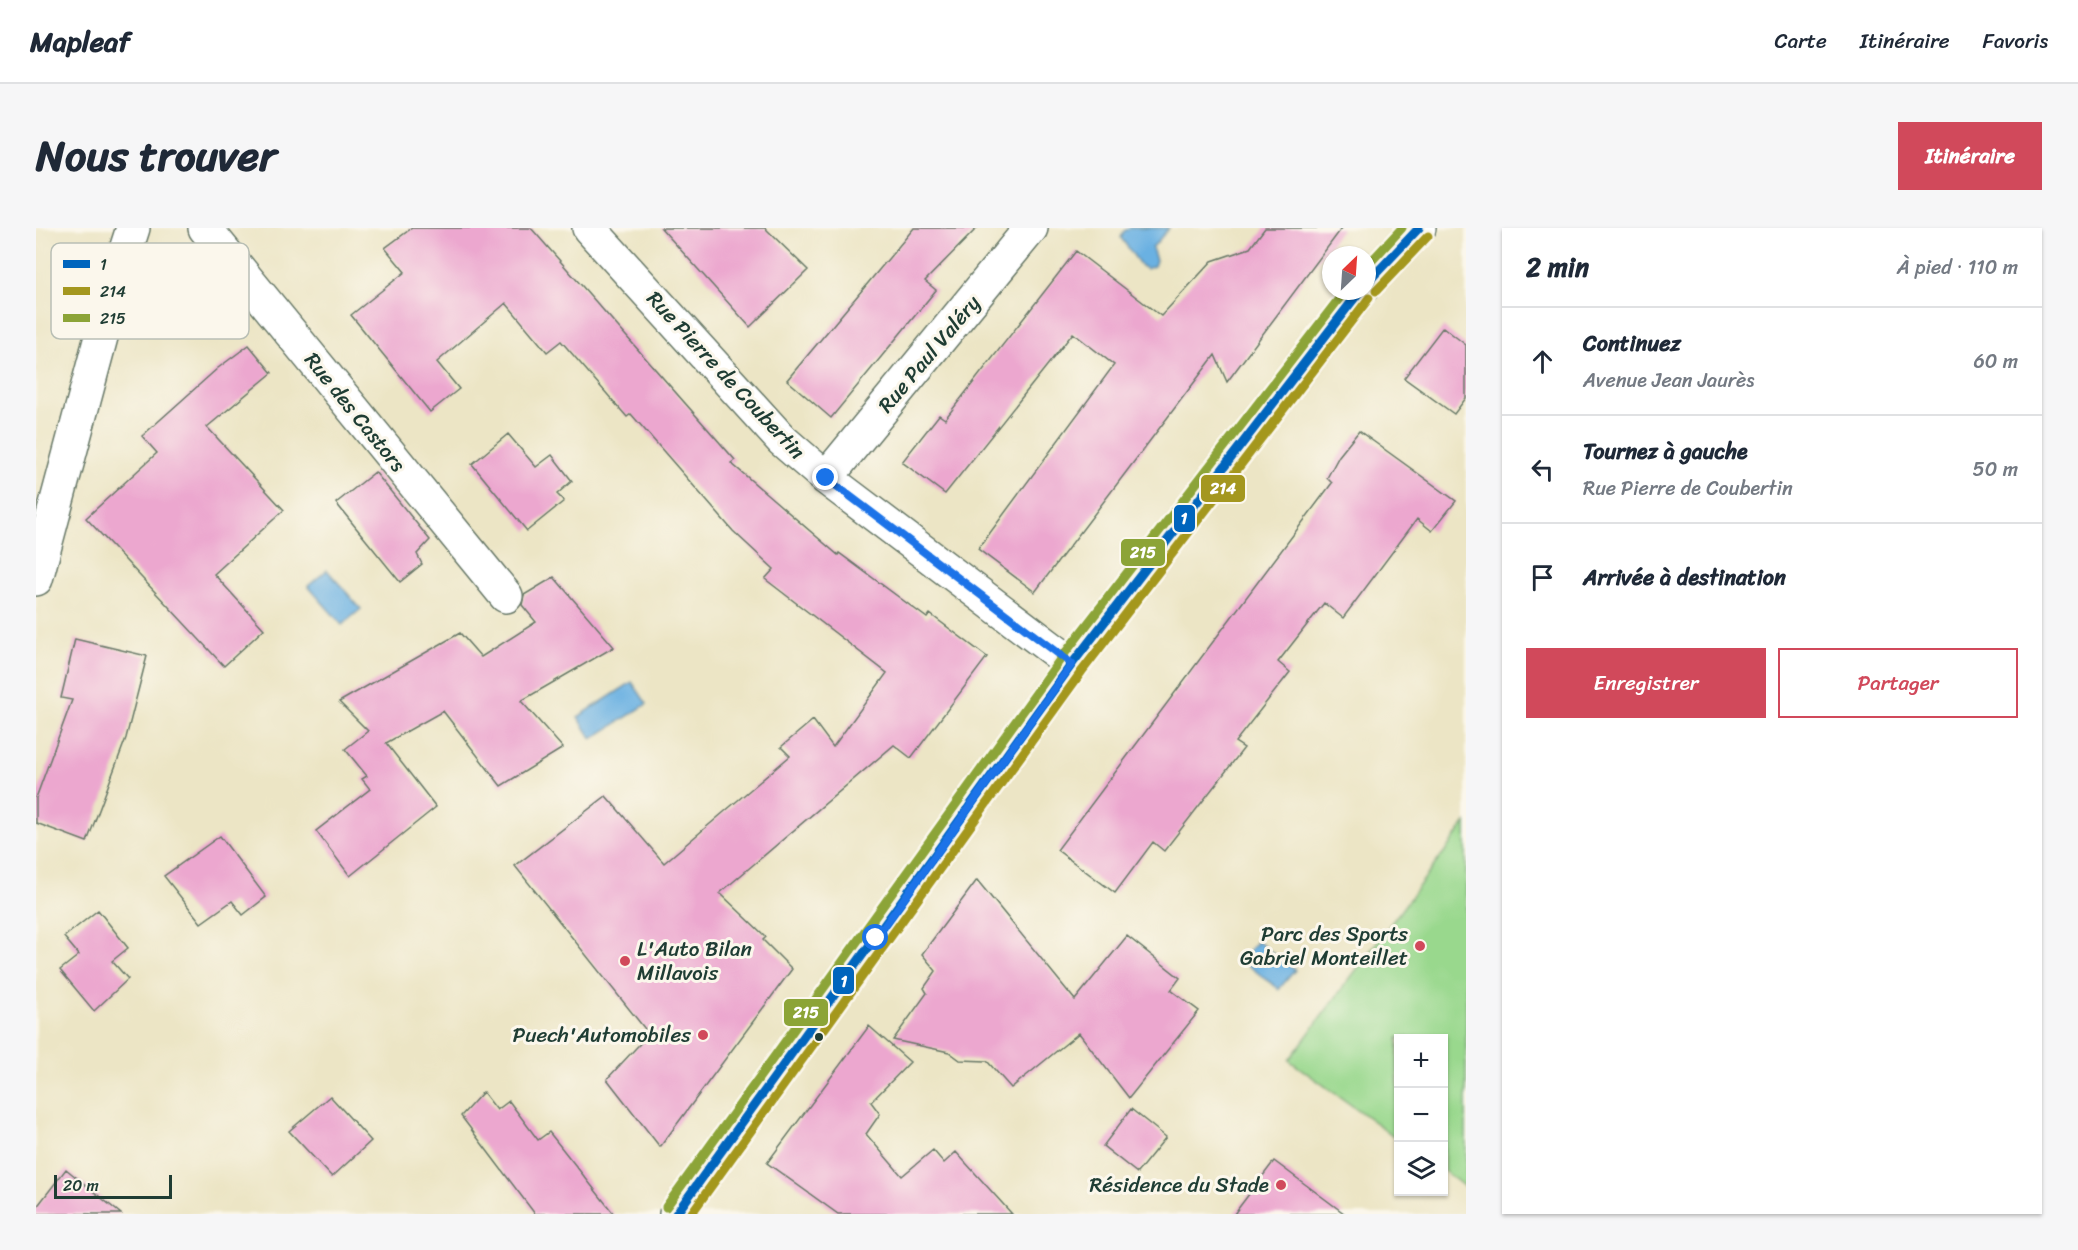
<!DOCTYPE html>
<html lang="fr">
<meta charset="utf-8">
<style>
body{margin:0;font-family:Sriracha,sans-serif;background:#f6f6f7;color:#1f2937}
.controls{position:absolute;right:18px;bottom:18px;display:grid;overflow:hidden;border-radius:0px;box-shadow:0 2px 4px #0004}
.controls button{width:54px;height:54px;display:grid;place-items:center;padding:0;border:0;border-bottom:2px solid #e0e1e3;background:#fff;color:#1f2937;font:30px sans-serif}
.compass{position:absolute;left:1286px;top:18px;width:54px;height:54px;border-radius:50%;background:#fff;box-shadow:0 2px 4px #0004;rotate:25deg}
.scale{position:absolute;left:18px;bottom:15px;width:118px;box-sizing:border-box;padding-left:6px;border:3px solid #1f3d34;border-top:0;font-size:16px;line-height:21px;white-space:nowrap;color:#1f3d34;-webkit-text-stroke:4px #fbf7ec;paint-order:stroke}
.stop{position:absolute;width:18px;height:18px;margin:-14px;border:4px solid #1a73e8;border-radius:50%;background:#fff}
.stop.end{background:#1a73e8;border-color:#fff;box-shadow:0 2px 6px #0008}
.list{margin:0;padding:0;list-style:none}
h2{display:flex;justify-content:space-between;align-items:center;height:78px;margin:0;padding:0 24px;font-size:26px}
h2 small{font-size:20px;font-weight:400;color:#747a83}
.list li{display:grid;grid-template-columns:39px 1fr auto;gap:18px;align-items:center;box-sizing:border-box;height:108px;padding:0 24px;border-top:2px solid #e0e1e3}
.list b{display:block;font-size:22px;white-space:nowrap}
.list p{margin:0;font-size:20px;white-space:nowrap;color:#747a83}
.list em{font-size:20px;font-style:normal;color:#747a83}
.actions{display:flex;gap:12px;padding:18px 24px}
.actions a{flex:1;padding:14px 0;border:2px solid #d1495b;border-radius:0px;text-align:center;font-size:21px;color:#d1495b}
.actions .main{background:#d1495b;color:#fff}
.icon{flex:none;width:33px;height:33px;fill:none;stroke:currentColor;stroke-width:2;stroke-linecap:round;stroke-linejoin:round}
.map{position:relative;flex:none;width:1430px;height:986px;overflow:hidden;border-radius:0px}
header{display:flex;align-items:center;gap:36px;box-sizing:border-box;height:84px;padding:0 30px;background:#fff;border-bottom:2px solid #e0e1e3}
header strong{font-size:28px}
nav{display:flex;gap:33px;margin-inline-start:auto;font-size:21px}
.intro{display:flex;align-items:center;justify-content:space-between;box-sizing:border-box;height:144px;padding:0 36px}
h1{margin:0;font-size:42px}
.button{padding:15px 27px;border-radius:0px;background:#d1495b;color:#fff;font-size:21px;font-weight:700}
main{display:flex;gap:36px;padding:0 36px}
aside{flex:1;background:#fff;border-radius:0px;box-shadow:0 2px 4px #0004}
.map>svg:first-child{display:block}
</style>
<header>
<strong>Mapleaf</strong>
<nav><a>Carte</a><a>Itinéraire</a><a>Favoris</a></nav>
</header>
<div class="intro"><h1>Nous trouver</h1><a class="button">Itinéraire</a></div>
<main>
<div class="map">
<svg width="1430" height="986" viewBox="0 0 1430 986">
<rect width="100%" height="100%" fill="#fbf7ec"/>
<filter id="ink" filterUnits="userSpaceOnUse"><feTurbulence type="fractalNoise" baseFrequency=".0167" numOctaves="2"/><feDisplacementMap in="SourceGraphic" scale="12" xChannelSelector="R" yChannelSelector="G"/><feConvolveMatrix kernelMatrix="1 2 1 2 8 2 1 2 1" color-interpolation-filters="sRGB"/></filter>
<filter id="wash" filterUnits="userSpaceOnUse"><feTurbulence type="fractalNoise" baseFrequency=".008" numOctaves="4" result="noise"/><feDisplacementMap in="SourceGraphic" scale="24" xChannelSelector="R" yChannelSelector="G"/><feGaussianBlur stdDeviation="1.35" result="paint"/><feColorMatrix in="noise" values="0 0 0 0 0 0 0 0 0 0 0 0 0 0 0 0 0 1.4 0 .05"/><feComposite in="paint" operator="in"/></filter>
<g filter="url(#wash)">
<rect width="100%" height="100%" fill="#ece5c5"/>
<path fill="#99d88d" stroke="#5c8a60" stroke-width="1.5" d="M1430,595v365l-22,-17v-133h-46v101l-109,-79z"/>
<path fill="#6bb1e2" stroke="#45778b" stroke-width="1.5" d="M1094,0h39l-17,20 4,12 -2,6 -8,3 -5,-3 -20,-28 3,-7z
M291,342l34,39 -19,16 -34,-39z
M596,454l15,22 -55,35 -14,-22z
M1221,713l38,29 -16,19 -38,-29z"/>
<g id="blocks">
<path fill="#eca7cf" d="M376,0h119l204,232 -4,3 107,92 1,-2 88,65 3,-4 57,43 -76,101 -17,-13 -174,148 46,44 -3,3 29,29 -132,178 -53,-68 42,-45 -134,-168 91,-70 58,67 126,-107 -9,-9 32,-27 20,27 54,-74 -122,-94 9,-10 -41,-38 -102,-117 -4,3 -66,-76 -14,11 -41,-49 -69,59 22,27 -29,23 -79,-97 54,-43 -20,-24z
M625,0h104l43,42 -58,57z
M878,0h63l-52,53 11,9 -105,128 -44,-38z
M1229,0h77l-115,154 -12,-27 -180,237 -57,-43 136,-184 -41,-32 -128,161 -43,-32 37,-47 6,4 131,-168 85,65 51,-55 38,-13z
M1407,99l23,18v53l-12,16 -50,-36z
M213,117l23,28 -65,54 77,83 -70,64 50,55 -40,37 -138,-148 71,-65 -15,-17 76,-68z
M1323,203l97,70 -24,30 -15,-12 -74,99 -19,-15 -46,59 12,10 -55,70 9,6 -80,103 -11,-9 -38,51 -58,-43 275,-367 -5,-5 12,-22z
M472,206l28,33 16,-12 20,26 -15,13 7,7 -37,30 -55,-67z
M339,244l55,68 -13,14 5,10 -22,18 -64,-79z
M518,349l60,70 -93,54 42,47 -62,38 -58,-75 -57,32 50,64 -86,69 -34,-45 54,-42 -8,-10 5,-3 -22,-27 23,-18 -29,-29 121,-69 21,24 55,-35 -14,-17 2,-10z
M39,411l72,17 -21,82 -39,104 -51,-19v-25l36,-98 -11,-2z
M184,608l46,61 -23,18 -11,-14 -31,22 -37,-47z
M941,652l98,120 52,-64 53,42 -9,12 28,21 -70,87 -50,-65 -68,55 -24,-27 -27,-1 -11,-8 -56,-12 34,-47 -3,-5 12,-17 -14,-17z
M62,682l30,38 -16,13 16,18 -34,32 -34,-41 19,-15 -15,-18z
M833,798l41,36 -39,40 9,12 -14,20 36,42 31,-26 11,13 12,-11 56,62h-174l-71,-51z
M447,864l14,18 12,-9 29,39 11,-8 65,82h-79l-74,-98z
M294,868l41,45 -39,36 -43,-46z
M1095,881l35,28 -29,36 -34,-27z
M1238,933l71,53h-111z
M30,941l55,45h-85v-6z"/>
</g>
</g>
<g filter="url(#ink)">
<use href="#blocks" fill-opacity="0" stroke="#677867" stroke-width="1.5"/>
<g fill="none" stroke-linecap="round" stroke-linejoin="round">
<defs>
<path id="minor" d="M169,0l301,368
M553,0l193,212 44,38 246,186
M790,250l205,-250
M0,351l80,-298 17,-53"/>
<path id="major" d="M1331,55l52,-55
M640,986l396,-550 288,-373"/>
</defs>
<use href="#minor" stroke="#677867" stroke-width="36"/>
<use href="#major" stroke="#677867" stroke-width="36"/>
<use href="#minor" stroke="#fff" stroke-width="33"/>
<use href="#major" stroke="#fff" stroke-width="33"/>
<defs>
<path id="bus-1" d="M1331,55l52,-55
M640,986l396,-550 288,-373"/>
<path id="bus-2" d="M1340,63l52,-55
M655,986l391,-543 287,-373"/>
<path id="bus-3" d="M1331,38l35,-38
M630,979l396,-550 283,-366"/>
</defs>
<use href="#bus-1" stroke="#fbf7ec" stroke-width="14"/>
<use href="#bus-2" stroke="#fbf7ec" stroke-width="14"/>
<use href="#bus-3" stroke="#fbf7ec" stroke-width="14"/>
<use href="#bus-1" stroke="#0065bd" stroke-width="9"/>
<use href="#bus-2" stroke="#a4971f" stroke-width="9"/>
<use href="#bus-3" stroke="#8ca437" stroke-width="9"/>
</g>
</g>
<g fill="none" stroke-linecap="round" stroke-linejoin="round" filter="url(#ink)">
<path stroke="#1a73e8" stroke-width="8" d="M790,250l246,186 -196,274"/>
</g>
<g fill="#d1495b" stroke="#fbf7ec" stroke-width="2">
<circle cx="1384" cy="718" r="6"/>
<circle cx="589" cy="733" r="6"/>
<circle cx="667" cy="807" r="6"/>
<circle cx="1245" cy="957" r="6"/>
</g>
<circle fill="#1f3d34" stroke="#fbf7ec" stroke-width="2" cx="783" cy="809" r="5"/>
<g text-anchor="middle" stroke-width="6" stroke-linejoin="round" paint-order="stroke">
<g font-size="21" fill="#1f3d34" stroke="#fbf7ec">
<text transform="translate(893 126) rotate(-50)" y="7">Rue Paul Valéry</text>
<text transform="translate(690 147) rotate(47)" y="7">Rue Pierre de Coubertin</text>
<text transform="translate(319 184) rotate(51)" y="7">Rue des Castors</text>
</g>
<g font-size="21" fill="#1f3d34" stroke="#fbf7ec" text-anchor="end">
<text x="1372" y="713">Parc des Sports<tspan x="1372" dy="24">Gabriel Monteillet</tspan></text>
<text x="601" y="728" text-anchor="start">L'Auto Bilan<tspan x="601" dy="24">Millavois</tspan></text>
<text x="655" y="814">Puech'Automobiles</text>
<text x="1233" y="964">Résidence du Stade</text>
</g>
</g>
<rect x="15" y="15" width="198" height="96" rx="9" fill="#fbf7ec" stroke="#b9bfb5" stroke-width="1.5"/>
<rect x="27" y="32" width="27" height="8" fill="#0065bd"/>
<rect x="27" y="59" width="27" height="8" fill="#a4971f"/>
<rect x="27" y="86" width="27" height="8" fill="#8ca437"/>
<g font-size="16" fill="#1f3d34">
<text x="64" y="42">1</text>
<text x="64" y="69">214</text>
<text x="64" y="96">215</text>
</g>
<g stroke="#fbf7ec" stroke-width="2">
<rect x="1164" y="246" width="46" height="29" rx="6" fill="#a4971f"/>
<rect x="1137" y="276" width="23" height="29" rx="6" fill="#0065bd"/>
<rect x="1084" y="310" width="46" height="29" rx="6" fill="#8ca437"/>
<rect x="796" y="738" width="23" height="29" rx="6" fill="#0065bd"/>
<rect x="747" y="770" width="46" height="29" rx="6" fill="#8ca437"/>
</g>
<g font-size="16" text-anchor="middle" font-weight="bold" fill="#fff">
<text x="1187" y="266">214</text>
<text x="1148" y="296">1</text>
<text x="1107" y="330">215</text>
<text x="808" y="759">1</text>
<text x="770" y="790">215</text>
</g>
</svg>
<div class="controls">
<button>+</button>
<button>−</button>
<button><svg class="icon" aria-label="layers" viewBox="0 0 24 24"><path d="M12 4l9 5-9 5-9-5zM3 14l9 5 9-5"/></svg></button>
</div>
<svg class="compass" viewBox="-18 -18 36 36"><path d="M0-13l5 13h-10z" fill="#e53935"/><path d="M0 13l5-13h-10z" fill="#747a83"/></svg>
<div class="scale">20 m</div>
<div class="stop" style="left:840px;top:710px"></div>
<div class="stop end" style="left:790px;top:250px"></div>
</div>
<aside>
<h2>2 min<small>À pied · 110 m</small></h2>
<ul class="list">
<li><svg class="icon" aria-label="ahead" viewBox="0 0 24 24"><path d="M12 20V5M6 11l6-6 6 6"/></svg><div><b>Continuez</b><p>Avenue Jean Jaurès</p></div><em>60 m</em></li>
<li><svg class="icon" aria-label="left" viewBox="0 0 24 24"><path d="M17 20v-9H6M10 6l-5 5 5 5"/></svg><div><b>Tournez à gauche</b><p>Rue Pierre de Coubertin</p></div><em>50 m</em></li>
<li><svg class="icon" aria-label="arrive" viewBox="0 0 24 24"><path d="M6 21V4h12l-3 4 3 4H6"/></svg><div><b>Arrivée à destination</b></div></li>
</ul>
<div class="actions"><a class="main">Enregistrer</a><a>Partager</a></div>
</aside>
</main>
